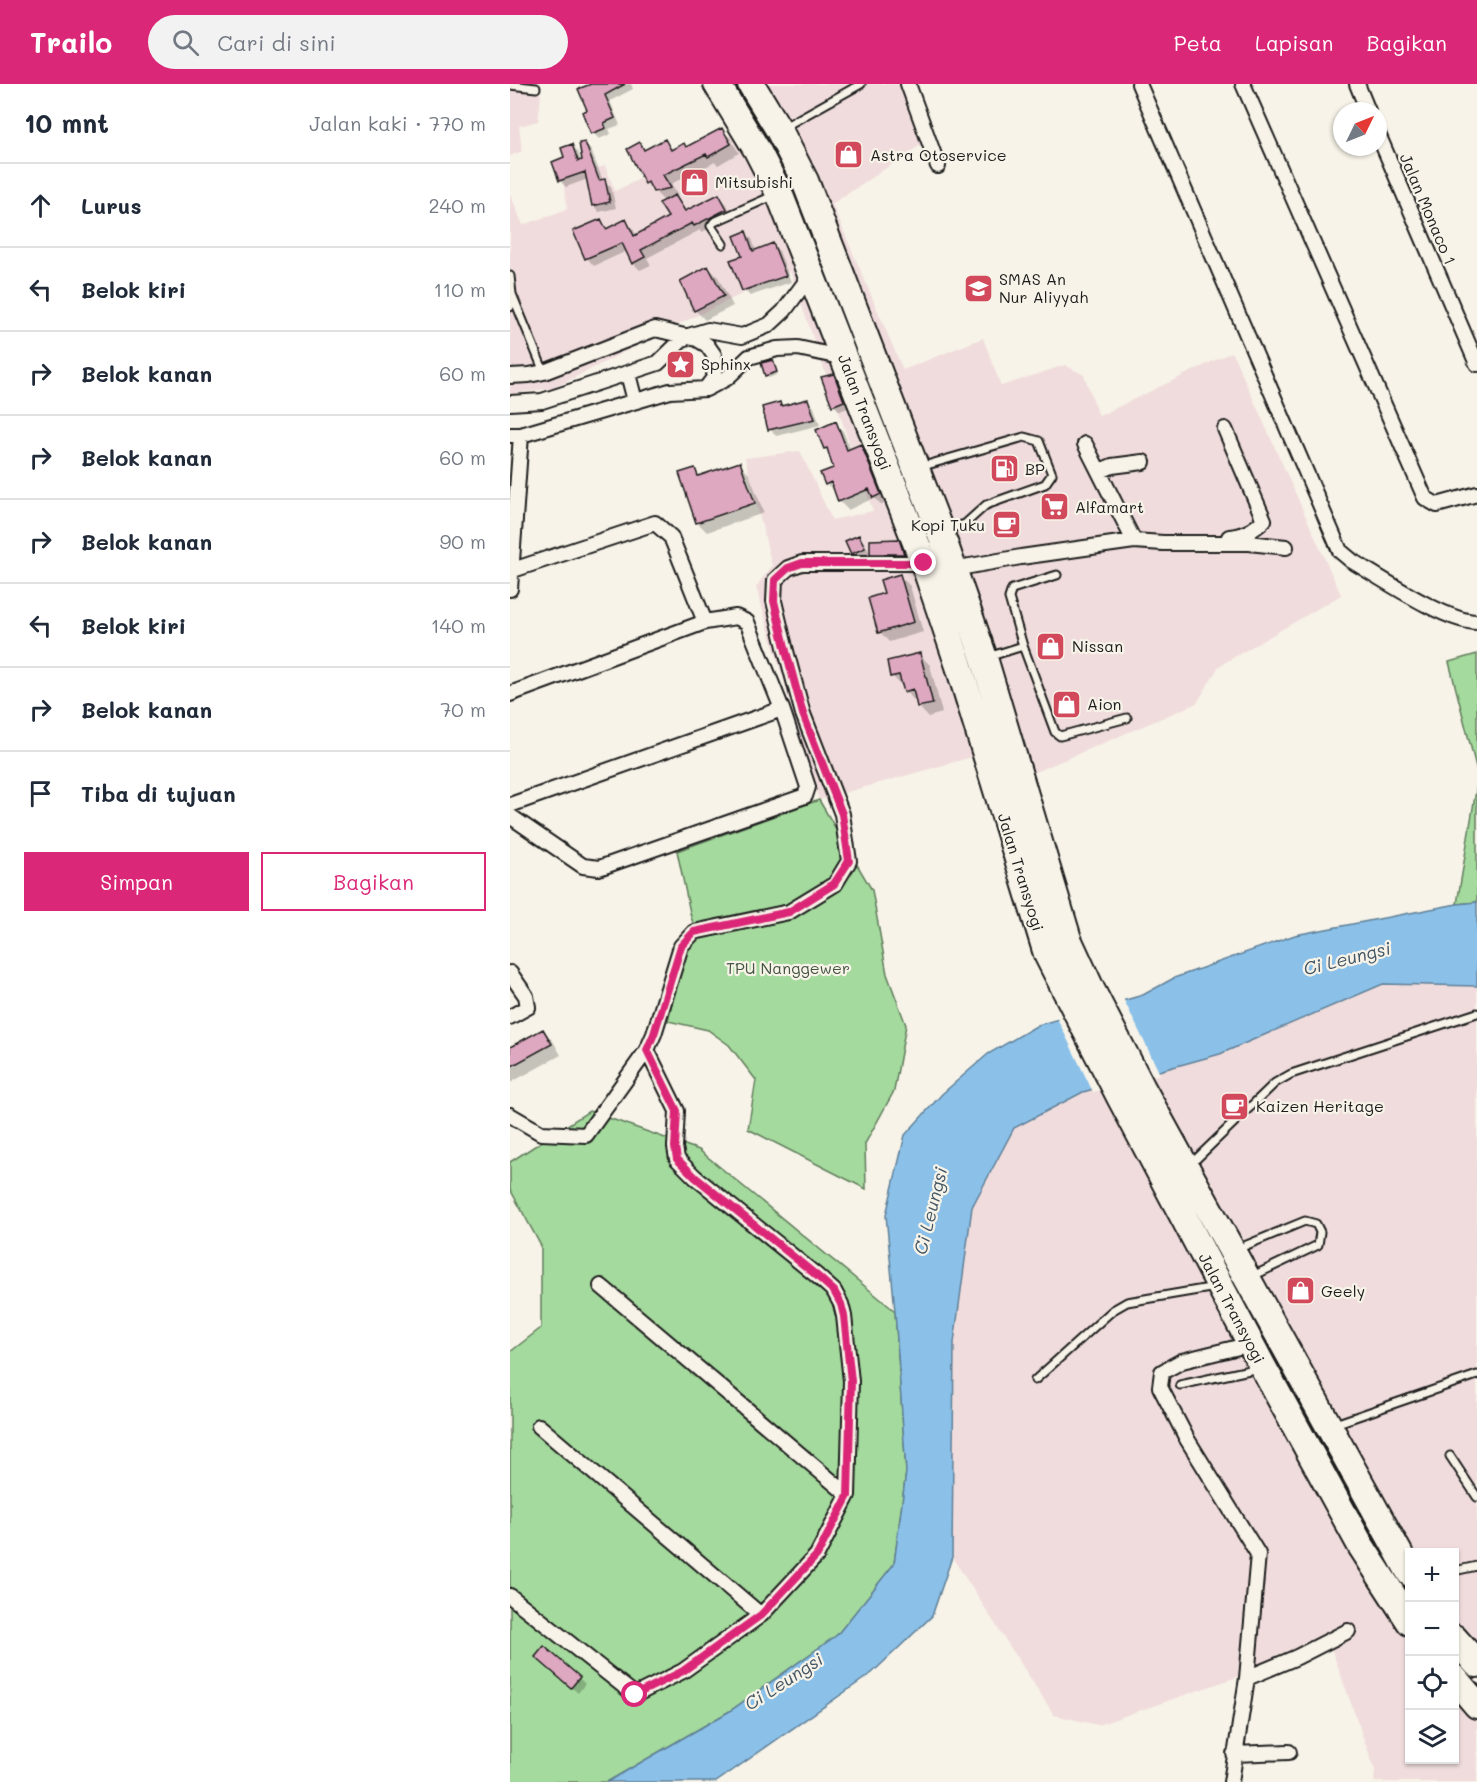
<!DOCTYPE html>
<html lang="id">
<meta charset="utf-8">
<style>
body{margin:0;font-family:Mali,sans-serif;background:#f2f2f3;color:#1f2937}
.controls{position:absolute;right:18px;bottom:18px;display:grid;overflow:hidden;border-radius:0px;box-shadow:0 2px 4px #0004}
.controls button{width:54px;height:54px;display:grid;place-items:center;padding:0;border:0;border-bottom:2px solid #e0e1e3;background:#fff;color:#1f2937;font:30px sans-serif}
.compass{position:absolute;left:823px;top:18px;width:54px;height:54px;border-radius:50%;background:#fff;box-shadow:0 2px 4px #0004;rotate:47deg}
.stop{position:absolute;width:18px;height:18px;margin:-14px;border:4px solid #db2777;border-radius:50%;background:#fff}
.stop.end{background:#db2777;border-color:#fff;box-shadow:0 2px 6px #0008}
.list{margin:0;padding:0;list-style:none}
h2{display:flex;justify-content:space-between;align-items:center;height:78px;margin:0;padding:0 24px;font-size:26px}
h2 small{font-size:20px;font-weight:400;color:#747a83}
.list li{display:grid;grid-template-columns:39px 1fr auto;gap:18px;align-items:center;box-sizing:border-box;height:84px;padding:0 24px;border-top:2px solid #e0e1e3}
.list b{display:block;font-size:22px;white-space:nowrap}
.list em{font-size:20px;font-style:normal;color:#747a83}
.actions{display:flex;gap:12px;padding:18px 24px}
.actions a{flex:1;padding:14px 0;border:2px solid #db2777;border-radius:0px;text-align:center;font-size:21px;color:#db2777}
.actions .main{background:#db2777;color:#fff}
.icon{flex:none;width:33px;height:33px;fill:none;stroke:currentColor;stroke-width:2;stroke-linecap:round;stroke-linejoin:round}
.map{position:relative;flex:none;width:967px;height:1698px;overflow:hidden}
header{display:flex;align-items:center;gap:36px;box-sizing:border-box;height:84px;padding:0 30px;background:#db2777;color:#fff}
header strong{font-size:28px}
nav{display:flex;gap:33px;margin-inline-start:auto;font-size:21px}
.search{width:420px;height:54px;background:#f2f2f3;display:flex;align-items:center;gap:15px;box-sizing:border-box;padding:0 21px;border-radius:33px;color:#747a83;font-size:22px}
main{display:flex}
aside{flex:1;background:#fff}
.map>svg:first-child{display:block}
</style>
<header>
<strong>Trailo</strong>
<div class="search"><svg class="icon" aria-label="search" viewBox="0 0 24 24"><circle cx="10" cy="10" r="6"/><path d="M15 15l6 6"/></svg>Cari di sini</div>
<nav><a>Peta</a><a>Lapisan</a><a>Bagikan</a></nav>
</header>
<main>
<aside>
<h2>10 mnt<small>Jalan kaki · 770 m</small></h2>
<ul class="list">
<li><svg class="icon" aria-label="ahead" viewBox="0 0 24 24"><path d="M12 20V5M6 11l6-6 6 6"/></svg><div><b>Lurus</b></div><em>240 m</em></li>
<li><svg class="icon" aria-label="left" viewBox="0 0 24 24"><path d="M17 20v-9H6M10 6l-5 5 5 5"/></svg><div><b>Belok kiri</b></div><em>110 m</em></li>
<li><svg class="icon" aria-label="right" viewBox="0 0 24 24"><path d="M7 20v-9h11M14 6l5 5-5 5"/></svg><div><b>Belok kanan</b></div><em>60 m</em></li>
<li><svg class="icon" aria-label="right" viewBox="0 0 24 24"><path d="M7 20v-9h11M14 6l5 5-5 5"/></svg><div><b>Belok kanan</b></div><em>60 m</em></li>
<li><svg class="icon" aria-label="right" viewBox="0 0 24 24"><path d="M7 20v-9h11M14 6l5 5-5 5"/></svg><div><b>Belok kanan</b></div><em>90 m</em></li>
<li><svg class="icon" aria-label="left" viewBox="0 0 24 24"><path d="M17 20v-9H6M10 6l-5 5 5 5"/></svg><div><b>Belok kiri</b></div><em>140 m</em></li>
<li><svg class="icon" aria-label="right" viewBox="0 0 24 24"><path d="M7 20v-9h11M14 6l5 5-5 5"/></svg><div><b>Belok kanan</b></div><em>70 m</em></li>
<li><svg class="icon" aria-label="arrive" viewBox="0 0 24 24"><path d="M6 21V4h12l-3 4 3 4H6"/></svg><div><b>Tiba di tujuan</b></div></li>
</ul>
<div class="actions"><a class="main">Simpan</a><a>Bagikan</a></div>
</aside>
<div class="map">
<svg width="967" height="1698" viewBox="0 0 967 1698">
<rect width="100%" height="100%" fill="#f7f3e8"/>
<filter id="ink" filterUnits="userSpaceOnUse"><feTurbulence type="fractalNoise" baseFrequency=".0167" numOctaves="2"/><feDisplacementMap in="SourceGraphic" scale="12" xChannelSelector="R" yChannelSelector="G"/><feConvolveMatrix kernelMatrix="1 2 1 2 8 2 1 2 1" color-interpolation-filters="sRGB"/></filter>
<g filter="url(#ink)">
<path fill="#f0dcdc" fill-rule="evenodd" d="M0,0h24l7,11 -3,26 -19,5 3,25 -12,5z
M204,0h192l21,57 -95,63 71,166 80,-32 18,48 64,-21 19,10 15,41 133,-64 109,243 -122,71 -22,37 -213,91 -12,-37 -153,43 -63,-213 16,-21 -27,-108 55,-7 32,69 41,-9 -83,-240 -113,54 -123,63 -44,6v-200l13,31 44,-16 -4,-30 42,-13 10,25 124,-60z
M873,900l94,2v796h-103l1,-12 -45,-125 -232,80 -44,-10 -104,-161 4,-211 18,-136 42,-79 69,-36 137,-38zM900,1468h44v208h-44z"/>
<path fill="#a4da9d" stroke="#607b5c" stroke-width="1.5" d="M967,570v117l-28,-109z
M967,700v118l-20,2z
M309,716l53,90 15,84 19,51 -12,66 -29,53 1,45 -118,-60 8,-49 -27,-35 -21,-15 -40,-9 12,-57 16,-33 -5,-14 -14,-66z
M79,1027l110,39 196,161 11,161 -12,92 -57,71 -107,76 -123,71h-97v-430l31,-24v-82l-31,-57v-27z"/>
<path fill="#8bc1e9" stroke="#5f7f97" stroke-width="1.5" d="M967,818v84l-94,-2 -163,70 -137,38 -69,36 -42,79 -18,136 -2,214 -20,59 -60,57 -156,109h-109l123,-71 107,-76 57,-71 12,-92 -11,-161 -9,-96 19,-80 37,-41 46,-40 50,-29 105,-30 31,-17 121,-43 162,-31z"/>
<path fill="#f7f3e8" d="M613,914l37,76 -31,9 -37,-77z
M578,924l37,76 -32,8 -37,-76z"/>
<path fill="#0003" d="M85,0h36l2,5 -23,12 10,24 -11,4 2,5 -12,5 -6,-6 -5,-22z
M212,45l8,9 9,15 -21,12 -3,-3 -44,22 7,12 -3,1 12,15 32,-16 7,7 7,14 -31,15 -2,-2 -53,28 4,7 -11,5 -7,-7 -6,-12 -33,15 -7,-8 14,-37 7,7 18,-7 7,8 4,7 33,-18 -5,-16 -19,-19 -6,-39 6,6 19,-9 9,9 10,-5 3,3z
M75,59l6,7 12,31 8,6 5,21 -17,4 -6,-7 -5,-26 -22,8 -6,-6 12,-35 6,6 3,10 3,-1z
M235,149l7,6 4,12 17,-6 6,6 12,31 -41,14 -6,-6z
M198,183l10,10 15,29 -28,14 -10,-10z
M262,277l6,13 -9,4 -3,-3z
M323,291l7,7 10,25 -10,4 -7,-6z
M298,317l6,6 6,18 -44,11 -6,-7 9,-25 4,3z
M325,339l8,8 8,19 10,-4 8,8 19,49 -6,2 -8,-7 -26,12 -8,-8 -4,-11 -10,-7 9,-16 -5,-14 -5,-6z
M229,380l10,10 15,39 -57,19 -10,-10 -3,-52 7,7z
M349,452l6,7 5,11 -11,5 -6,-6z
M388,457l7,6 4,13h-31l-6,-6z
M390,492l10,10 13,46 -34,10 -9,-10 6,-38z
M410,571l10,10 12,48 -14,4 -9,-10 -2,-7 -2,1 -10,-10 -1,-5h-2l-10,-10z
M33,947l10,10 8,14 -51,28v-34z
M33,1579l36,15 6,6 -7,9z"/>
<path fill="#dea8c0" stroke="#1c1c1c" stroke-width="1.5" d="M81,0h34l-20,11 10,23 -11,5 2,5 -15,6 -9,-22 5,-2 -9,-21z
M212,44l9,16 -23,13 -2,-3 -43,21 8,13 -18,4 -5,-10 -3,2 -18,-35 13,-7 4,8 21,-11 6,11 13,-7 2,4z
M75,58l14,38 6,-1 5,23 -18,4 -7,-34 -26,9 -7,-19 12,-5 -3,-9 11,-4 6,17 4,-1 -3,-17z
M209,110l8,15 -33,17 -2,-3 -51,27 4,7 -13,7 -10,-21 -37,16 -12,-28 28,-12 5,10 20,-10 8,17 34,-19 -9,-14 16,-8 10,16z
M236,147l7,20 20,-8 13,33 -44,15 -12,-31 12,-4 -8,-20z
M198,182l16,30 -30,15 -14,-30z
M263,276l4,12 -12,4 -4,-13z
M324,290l10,27 -12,5 -11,-29z
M298,315l7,20 -47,11 -6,-23 18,-5 1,4z
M326,337l11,29 14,-6 20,50 -8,4 -4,-9 -31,13 -7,-20 -6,3 -5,-12 13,-5 -6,-20 -3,1 -8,-19z
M230,378l15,41 -59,20 -17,-50 16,-5 3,8z
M349,451l6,13 -14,6 -6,-13z
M389,455l5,15h-34v-14z
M390,490l14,48 -36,11 -10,-35 16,-5 -4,-13z
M410,569l13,51 -16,3 -4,-18 -9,3 -5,-17 -9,2 -3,-16z
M33,945l9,15 -42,23v-20z
M34,1562l36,31 -9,11 -36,-31z"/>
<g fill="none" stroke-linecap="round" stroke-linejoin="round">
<defs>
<path id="lane" d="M0,1l26,3
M274,43l77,-43
M213,160l-12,-18 3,-4 61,-27
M0,192l2,18 -2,13
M2,210l32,78
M410,383l104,-30 15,4 13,33 -7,10 -59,21 -21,19 -20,6
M547,491l-45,14 -3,9 14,48 32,86 5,4 4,-1 63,-17
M478,573l35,-11
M681,1080l84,-81 16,-9 186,-61
M727,1165l68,-28 11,3 4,8 -2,13 -59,28
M525,1296l78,-70 14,-8 89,-15
M670,1301l79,-17
M825,1340l142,-49
M940,1372l27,41
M944,1487l23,-5"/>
<path id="street" d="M398,0l30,82
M629,0l201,467 12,10c29,17 94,61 125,61
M733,0l182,414 12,7 40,-11
M847,0l11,27
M868,50l99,230
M118,290l7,27
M0,292l19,-1 15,-3 111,-43 42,10 10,6 7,10 2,13 -3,11 -6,8
M0,319l32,-2 116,-38 27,-26 23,-7 34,6 27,-11 15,-14 28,-38
M715,345l39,91c-10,10 -20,16 -35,17
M0,351h11l149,-44 36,-2 21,-11 22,-21 28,-8 21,-1 47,10
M575,360l49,97
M590,387l12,-5 31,-4
M443,485l68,-12 113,-16 29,2h86l37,4
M0,487l145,-48 16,14 34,85
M0,505l11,-154
M0,610l195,-72 31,-5 11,5 35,87 26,78 -3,9 -206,72 -16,-2 -73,-50
M0,721l272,-96
M0,889l16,23 2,11 -18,10
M0,1031l31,18 45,2 61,-85 7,-16 27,-88 13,-14 95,-20 46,-28 14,-23 -7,-47 -39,-100 -17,-63 -12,-50 1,-21 13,-12 14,-5h122
M91,1202l247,209
M29,1342l222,189
M0,1512l125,99 48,-24 78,-56 56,-60 31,-60 3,-114 -7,-65 -3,-12 -7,-13 -18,-16 -121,-98 -18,-18 -2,-12 2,-36 -30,-61
M737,1594l50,-21 51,-26
M724,1670l55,-2
M721,1698l16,-104 11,-124 -71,-115 -27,-52 2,-15 20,-11 69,-17"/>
<path id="highway" d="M207,0l40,66 22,43 145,370 35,103 88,288 73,143 143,270 98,179 49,76
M241,0l28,46 26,51 135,350 44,127 84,281 23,50 51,99 268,485
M944,1554l23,26
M944,1594l23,27"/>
</defs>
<use href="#lane" stroke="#1c1c1c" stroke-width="11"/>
<use href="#street" stroke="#1c1c1c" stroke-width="18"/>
<use href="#highway" stroke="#1c1c1c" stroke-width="30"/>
<use href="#lane" stroke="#f7f3e8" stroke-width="7"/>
<use href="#street" stroke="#f7f3e8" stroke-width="14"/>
<use href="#highway" stroke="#f7f3e8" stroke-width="26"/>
</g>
</g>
<g fill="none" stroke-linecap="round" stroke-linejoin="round" filter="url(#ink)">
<path stroke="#db2777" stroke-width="8" d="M125,1611l48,-24 78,-56 56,-60 31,-59 3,-115 -7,-65 -3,-12 -7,-13 -18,-16 -121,-98 -18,-18 -2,-12 2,-36 -30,-61 7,-16 27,-88 13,-14 95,-20 45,-28 15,-23 -7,-47 -39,-100 -17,-63 -12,-50 1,-21 13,-12 14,-5h122"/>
</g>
<defs>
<symbol id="shop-square" viewBox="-11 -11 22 22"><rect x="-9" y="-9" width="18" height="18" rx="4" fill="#d1495b" stroke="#f7f3e8"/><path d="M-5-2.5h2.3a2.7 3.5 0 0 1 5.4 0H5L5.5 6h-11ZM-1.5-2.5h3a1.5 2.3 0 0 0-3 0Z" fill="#fff"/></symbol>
<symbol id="school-square" viewBox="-11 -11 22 22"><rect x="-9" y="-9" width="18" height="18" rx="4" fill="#d1495b" stroke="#f7f3e8"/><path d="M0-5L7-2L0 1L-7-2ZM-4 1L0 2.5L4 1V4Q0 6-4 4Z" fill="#fff"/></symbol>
<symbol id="sight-square" viewBox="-11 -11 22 22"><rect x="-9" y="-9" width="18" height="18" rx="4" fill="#d1495b" stroke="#f7f3e8"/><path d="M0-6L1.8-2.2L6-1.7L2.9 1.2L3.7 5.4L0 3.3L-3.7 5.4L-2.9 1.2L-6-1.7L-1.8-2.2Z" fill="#fff"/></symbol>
<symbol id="fuel-square" viewBox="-11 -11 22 22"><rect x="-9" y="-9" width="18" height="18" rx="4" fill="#d1495b" stroke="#f7f3e8"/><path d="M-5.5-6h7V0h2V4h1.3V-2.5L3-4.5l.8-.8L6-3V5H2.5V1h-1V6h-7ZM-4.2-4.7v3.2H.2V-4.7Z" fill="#fff"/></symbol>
<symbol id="supermarket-square" viewBox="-11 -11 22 22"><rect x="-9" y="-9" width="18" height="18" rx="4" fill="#d1495b" stroke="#f7f3e8"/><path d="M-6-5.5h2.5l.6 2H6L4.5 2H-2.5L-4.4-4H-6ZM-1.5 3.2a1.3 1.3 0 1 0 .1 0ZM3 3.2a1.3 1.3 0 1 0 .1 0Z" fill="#fff"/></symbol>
<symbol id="cafe-square" viewBox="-11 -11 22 22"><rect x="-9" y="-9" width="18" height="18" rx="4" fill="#d1495b" stroke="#f7f3e8"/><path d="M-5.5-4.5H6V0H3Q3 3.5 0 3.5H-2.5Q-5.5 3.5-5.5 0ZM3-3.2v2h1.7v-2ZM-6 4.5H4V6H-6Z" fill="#fff"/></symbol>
</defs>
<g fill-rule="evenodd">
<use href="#shop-square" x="322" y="54" width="33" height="33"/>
<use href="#shop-square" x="168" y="82" width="33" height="33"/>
<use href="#school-square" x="452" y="188" width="33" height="33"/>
<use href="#sight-square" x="154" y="264" width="33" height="33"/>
<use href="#fuel-square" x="478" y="368" width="33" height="33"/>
<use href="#supermarket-square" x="528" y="406" width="33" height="33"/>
<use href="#cafe-square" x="480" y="424" width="33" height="33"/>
<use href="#shop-square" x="524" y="546" width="33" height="33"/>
<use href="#shop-square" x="540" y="604" width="33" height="33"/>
<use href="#cafe-square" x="708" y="1006" width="33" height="33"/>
<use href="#shop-square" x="774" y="1190" width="33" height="33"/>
</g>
<g text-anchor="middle" stroke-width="4.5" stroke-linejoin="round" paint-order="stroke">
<g font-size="16" fill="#1c1c1c" stroke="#f7f3e8" text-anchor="start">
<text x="360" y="77">Astra Otoservice</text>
<text x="205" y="104">Mitsubishi</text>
<text x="489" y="201">SMAS An<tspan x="489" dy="18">Nur Aliyyah</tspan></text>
<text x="191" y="286">Sphinx</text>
<text x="515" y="391">BP</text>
<text x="565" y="429">Alfamart</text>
<text x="475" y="447" text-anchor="end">Kopi Tuku</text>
<text x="562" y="568">Nissan</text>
<text x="577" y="626">Aion</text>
<text x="746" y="1028">Kaizen Heritage</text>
<text x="811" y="1213">Geely</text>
</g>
<g font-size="16" fill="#1c1c1c" stroke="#f7f3e8">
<text transform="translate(918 125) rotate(67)" y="6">Jalan Monaco 1</text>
<text transform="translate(355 328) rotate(69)" y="6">Jalan Transyogi</text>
<text transform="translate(511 788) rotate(73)" y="6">Jalan Transyogi</text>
<text transform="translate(722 1224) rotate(62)" y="6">Jalan Transyogi</text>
</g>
<g font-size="16" fill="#455543" stroke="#f7f3e8">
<text x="278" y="890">TPU Nanggewer</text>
</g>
<g font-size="18" font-style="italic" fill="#435664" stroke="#f7f3e8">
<text transform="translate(837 875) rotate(-14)" y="6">Ci Leungsi</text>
<text transform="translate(421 1127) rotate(-76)" y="6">Ci Leungsi</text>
<text transform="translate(274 1598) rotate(-33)" y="6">Ci Leungsi</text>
</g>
</g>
</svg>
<div class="controls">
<button>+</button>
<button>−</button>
<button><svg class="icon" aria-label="locate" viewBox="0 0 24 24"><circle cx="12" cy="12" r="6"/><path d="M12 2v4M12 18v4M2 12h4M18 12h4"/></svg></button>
<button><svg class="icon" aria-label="layers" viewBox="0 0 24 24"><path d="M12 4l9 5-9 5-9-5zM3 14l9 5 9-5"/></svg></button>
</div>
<svg class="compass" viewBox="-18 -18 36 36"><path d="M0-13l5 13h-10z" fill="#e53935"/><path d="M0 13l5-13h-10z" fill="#747a83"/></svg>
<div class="stop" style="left:125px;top:1611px"></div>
<div class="stop end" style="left:414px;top:479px"></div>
</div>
</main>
